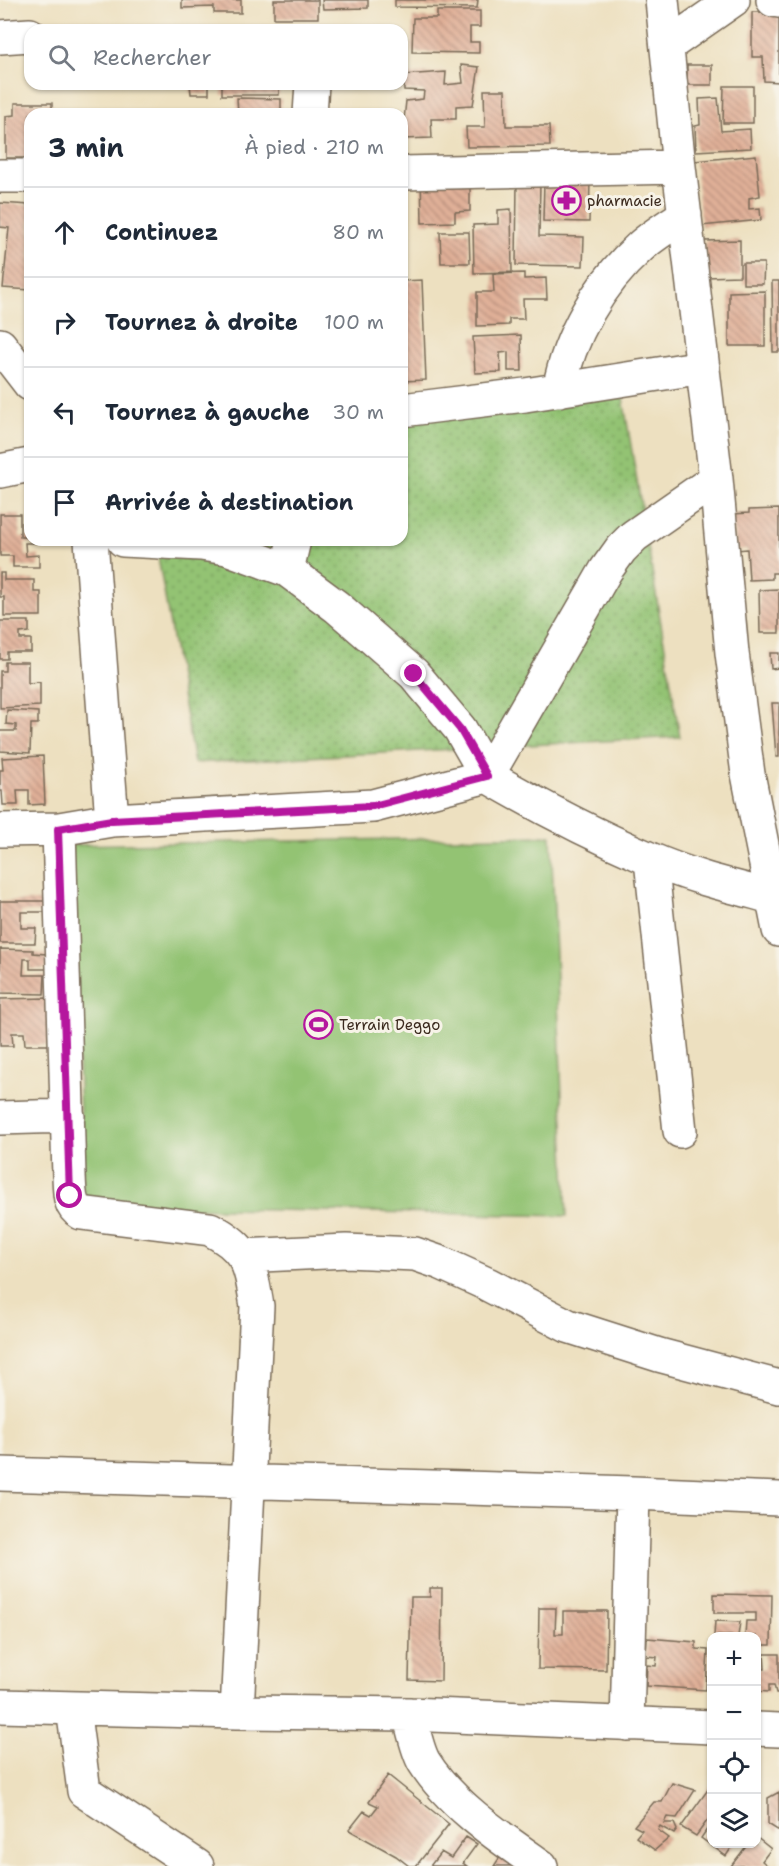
<!DOCTYPE html>
<html lang="fr">
<meta charset="utf-8">
<style>
body{margin:0;font-family:"Shantell Sans",sans-serif;background:#f6f6f7;color:#1f2937}
.controls{position:absolute;right:18px;bottom:18px;display:grid;overflow:hidden;border-radius:12px;box-shadow:0 2px 4px #0004}
.controls button{width:54px;height:54px;display:grid;place-items:center;padding:0;border:0;border-bottom:2px solid #e0e1e3;background:#fff;color:#1f2937;font:30px sans-serif}
.stop{position:absolute;width:18px;height:18px;margin:-14px;border:4px solid #b5179e;border-radius:50%;background:#fff}
.stop.end{background:#b5179e;border-color:#fff;box-shadow:0 2px 6px #0008}
.list{margin:0;padding:0;list-style:none}
h2{display:flex;justify-content:space-between;align-items:center;height:78px;margin:0;padding:0 24px;font-size:26px}
h2 small{font-size:20px;font-weight:400;color:#747a83}
.list li{display:grid;grid-template-columns:39px 1fr auto;gap:18px;align-items:center;box-sizing:border-box;height:90px;padding:0 24px;border-top:2px solid #e0e1e3}
.list b{display:block;font-size:22px;white-space:nowrap}
.list em{font-size:20px;font-style:normal;color:#747a83}
.icon{flex:none;width:33px;height:33px;fill:none;stroke:currentColor;stroke-width:2;stroke-linecap:round;stroke-linejoin:round}
.map{position:relative;flex:none;width:779px;height:1866px;overflow:hidden}
.search{position:absolute;background:#fff;box-shadow:0 2px 4px #0004;left:24px;top:24px;width:384px;height:66px;display:flex;align-items:center;gap:15px;box-sizing:border-box;padding:0 21px;border-radius:18px;color:#747a83;font-size:22px}
.panel{position:absolute;background:#fff;box-shadow:0 2px 4px #0004;left:24px;top:108px;width:384px;height:438px;border-radius:18px}
.map>svg:first-child{display:block}
</style>
<div class="map">
<svg width="779" height="1866" viewBox="0 0 779 1866">
<defs>
<pattern id="grass-dots" width="8" height="8" patternUnits="userSpaceOnUse" patternTransform="scale(1.5)"><rect width="8" height="8" fill="#93c373"/><path d="M2 2h.1M6 6h.1" fill="none" stroke="#799f5e" stroke-width="1.8" stroke-linecap="round"/></pattern>
<pattern id="building-back-hatch" width="6" height="6" patternUnits="userSpaceOnUse" patternTransform="scale(1.5)"><rect width="6" height="6" fill="#e0b098"/><path d="M-1 5l2 2M0 0l6 6M5-1l2 2" fill="none" stroke="#b78f7b"/></pattern>
</defs>
<rect width="100%" height="100%" fill="#f7f3e8"/>
<filter id="ink" filterUnits="userSpaceOnUse"><feTurbulence type="fractalNoise" baseFrequency=".0167" numOctaves="2"/><feDisplacementMap in="SourceGraphic" scale="12" xChannelSelector="R" yChannelSelector="G"/><feConvolveMatrix kernelMatrix="1 2 1 2 8 2 1 2 1" color-interpolation-filters="sRGB"/></filter>
<filter id="wash" filterUnits="userSpaceOnUse"><feTurbulence type="fractalNoise" baseFrequency=".008" numOctaves="4" result="noise"/><feDisplacementMap in="SourceGraphic" scale="24" xChannelSelector="R" yChannelSelector="G"/><feGaussianBlur stdDeviation="1.35" result="paint"/><feColorMatrix in="noise" values="0 0 0 0 0 0 0 0 0 0 0 0 0 0 0 0 0 1.4 0 .05"/><feComposite in="paint" operator="in"/></filter>
<g filter="url(#wash)">
<rect width="100%" height="100%" fill="#ede0c0"/>
<path fill="url(#grass-dots)" stroke="#677648" stroke-width="1.5" d="M622,392l58,345 -486,26 -39,-223h247v-126z"/>
<path fill="#93c373" stroke="#677648" stroke-width="1.5" d="M551,836l16,380 -484,-10 -12,-361z"/>
<g id="blocks">
<path fill="url(#building-back-hatch)" d="M182,0h59v13h-27v-6l-32,1z
M274,0h44v18h-44z
M322,0h46v8l-45,1z
M395,0h83l-1,8 -82,-1z
M437,11h43v16h-10v15h9v11l-67,-1 1,-34h24z
M752,12h27v70l-15,-1 -1,-24h-11z
M461,65l18,2 -6,38 -17,1v13h-25l1,19 -30,1 4,-38 17,-2 1,-8 -20,-1 -1,-15 43,-3 -1,13 18,-2z
M687,65h25v20h-25z
M190,84h19v10h-18z
M222,84h57v11h-57z
M724,86h29v37h-30z
M484,90h21l1,36h43l1,20 -83,1 -1,-20h19z
M237,98l44,1v15h-43z
M718,98l3,33 29,-2 1,19 -55,3 -1,-25 5,-1 -1,-26z
M15,103h37v11h-22v44h-24v-42l9,-1z
M756,155l4,41 -11,2v11l11,-1 1,12 -60,6 -6,-65z
M470,174v37l-15,1v10l-33,1 -1,-48z
M544,180h46l-1,42 -46,-1z
M517,181h23l-1,55 45,1 -1,29 -67,-1z
M0,203l30,2v85l-27,-2 6,-60 -9,-1z
M511,209l1,63 -38,1 -1,-48 25,-1v-14z
M440,232h29l1,31h-29z
M740,240v36l-34,1 -1,-36z
M743,263h21l-1,21h-20z
M524,273v6l22,-1 1,21h-24l1,20h-15v6l-32,1v-34h17l-1,-18z
M422,280l4,100 -24,1v-29l2,-1 -2,-21v-49z
M772,281h7v71h-6z
M765,291v55h-36v-54z
M521,335l1,36h-14v-19l-8,1 1,19 -26,1 -2,-36z
M779,509v64h-7v6l-23,1 -2,-31 -11,1 -4,-36 17,-1v-3z
M0,514h20v23h10v3h8v3h-13l1,13 13,-1v12h-26v-11h-13z
M0,573h4v7h30v12h7v24h-37v-19h-4z
M779,589v44h-19l-1,-43z
M0,621h29v11l-9,1v6h11v13h-24v7h-7z
M770,653h9v15l-8,1z
M5,662h23v21l12,-1v24l-40,2v-37h5z
M772,703h7v54h-3z
M7,710l31,2v12h-7l-1,29 -30,-2v-20h16v-6l-10,-1z
M43,756l2,48 -16,1v-15h-12l1,15h-15l-1,-14h-2v-21h3l-1,-12z
M0,901h45v11h-24v16h15l-1,15h-35z
M0,949l33,1v3l13,1v15h-16v-10h-6l-1,16h22l-1,19 -44,-1z
M50,998v47h-25l-1,-12h-12l1,13h-13v-47z
M430,1588h12l-1,93 -32,-1 2,-83h19z
M714,1594l58,1 -1,50h-15v-9h-11l1,-15h10v-8h-42z
M539,1608h17l-1,26h8v-23h44l-1,59 -68,-1z
M715,1621l25,1 -2,14h-24z
M647,1638l49,4v7l12,1 -2,40 -60,-4 1,-21 9,1 1,-9 -11,-1z
M764,1654h15v39h-3l-2,-8h-5v7l-13,-1v-22h9z
M388,1775l61,49 -33,42h-7l-13,-10 -47,-26 15,-19 7,4 7,-9 -9,-4z
M672,1783l23,7 -18,28 -10,-1 -3,6h10l3,7 -3,4 -14,-8 -2,4 11,8 -14,12 -19,-13 6,-7 -8,-4 20,-24h8z
M712,1784v30l-16,22 -15,-9z
M779,1792v39l-11,-7v-26z
M712,1822v22h22l-8,12 -25,-18z
M466,1837l11,7 -14,19 4,3h-37l11,-14 10,6z
M756,1837l15,12 -9,12 6,5h-37l17,-22h8z
M500,1857l12,9h-18z"/>
</g>
</g>
<g filter="url(#ink)">
<use href="#blocks" fill-opacity="0" stroke="#796a57" stroke-width="1.5"/>
<g fill="none" stroke-linecap="round" stroke-linejoin="round">
<defs>
<path id="minor" d="M662,0l17,167 37,312 16,174 16,121 31,156
M773,0l6,1
M0,37l30,-2
M667,46l66,-46
M310,114l2,-30
M402,173l277,-6
M0,176h30
M0,345l30,39
M559,390c10,-54 40,-106 81,-143 13,-12 30,-22 45,-32
M402,410l123,-15 178,-28
M0,471l30,-6
M91,540l21,280
M123,540l78,4 26,4 60,22 50,37 77,67 46,55 27,47 119,-206 15,-21 13,-13 82,-57
M287,570l7,-30
M59,829l10,347c1,14 -1,30 12,37l129,16c39,20 40,36 47,77l-20,406
M0,830l59,-1 53,-9 261,-14 114,-30c53,31 107,59 163,83 39,17 81,27 122,38
M651,860l29,271
M0,1118l68,-2
M244,1256l102,-5 69,3 26,9 46,21 81,42 91,29 120,32
M0,1474l633,19 146,6
M0,1706l237,6 172,2 303,13
M73,1708l11,83 113,75
M409,1714c4,14 8,36 15,48 27,43 77,76 117,104
M627,1724l6,-231
M756,1729l23,1"/>
</defs>
<use href="#minor" stroke="#796a57" stroke-width="36"/>
<use href="#minor" stroke="#fff" stroke-width="33"/>
</g>
</g>
<g fill="none" stroke-linecap="round" stroke-linejoin="round" filter="url(#ink)">
<path stroke="#b5179e" stroke-width="8" d="M70,1196l-12,-367 54,-9 261,-14 114,-30 -27,-47 -46,-55"/>
</g>
<defs>
<symbol id="pharmacy-ring" viewBox="-11 -11 22 22"><circle r="9.5" fill="#f7f3e8" stroke="#b5179e" stroke-width="1.5"/><path d="M-2-6h4v4h4v4h-4v4h-4v-4h-4v-4h4Z" fill="#b5179e"/></symbol>
<symbol id="stadium-ring" viewBox="-11 -11 22 22"><circle r="9.5" fill="#f7f3e8" stroke="#b5179e" stroke-width="1.5"/><path d="M0-5a6.5 5 0 1 0 0 10a6.5 5 0 1 0 0-10ZM-3.5-1.8h7v3.6h-7Z" fill="#b5179e"/></symbol>
</defs>
<g fill-rule="evenodd">
<use href="#pharmacy-ring" x="550" y="184" width="33" height="33"/>
<use href="#stadium-ring" x="302" y="1008" width="33" height="33"/>
</g>
<g text-anchor="middle" stroke-width="6" stroke-linejoin="round" paint-order="stroke">
<g font-size="15" fill="#3b2a1e" stroke="#f7f3e8" text-anchor="start">
<text x="587" y="206">pharmacie</text>
<text x="339" y="1030">Terrain Deggo</text>
</g>
</g>
</svg>
<div class="controls">
<button>+</button>
<button>−</button>
<button><svg class="icon" aria-label="locate" viewBox="0 0 24 24"><circle cx="12" cy="12" r="6"/><path d="M12 2v4M12 18v4M2 12h4M18 12h4"/></svg></button>
<button><svg class="icon" aria-label="layers" viewBox="0 0 24 24"><path d="M12 4l9 5-9 5-9-5zM3 14l9 5 9-5"/></svg></button>
</div>
<div class="stop" style="left:70px;top:1196px"></div>
<div class="stop end" style="left:414px;top:674px"></div>
<div class="search"><svg class="icon" aria-label="search" viewBox="0 0 24 24"><circle cx="10" cy="10" r="6"/><path d="M15 15l6 6"/></svg>Rechercher</div>
<section class="panel">
<h2>3 min<small>À pied · 210 m</small></h2>
<ul class="list">
<li><svg class="icon" aria-label="ahead" viewBox="0 0 24 24"><path d="M12 20V5M6 11l6-6 6 6"/></svg><div><b>Continuez</b></div><em>80 m</em></li>
<li><svg class="icon" aria-label="right" viewBox="0 0 24 24"><path d="M7 20v-9h11M14 6l5 5-5 5"/></svg><div><b>Tournez à droite</b></div><em>100 m</em></li>
<li><svg class="icon" aria-label="left" viewBox="0 0 24 24"><path d="M17 20v-9H6M10 6l-5 5 5 5"/></svg><div><b>Tournez à gauche</b></div><em>30 m</em></li>
<li><svg class="icon" aria-label="arrive" viewBox="0 0 24 24"><path d="M6 21V4h12l-3 4 3 4H6"/></svg><div><b>Arrivée à destination</b></div></li>
</ul>
</section>
</div>
